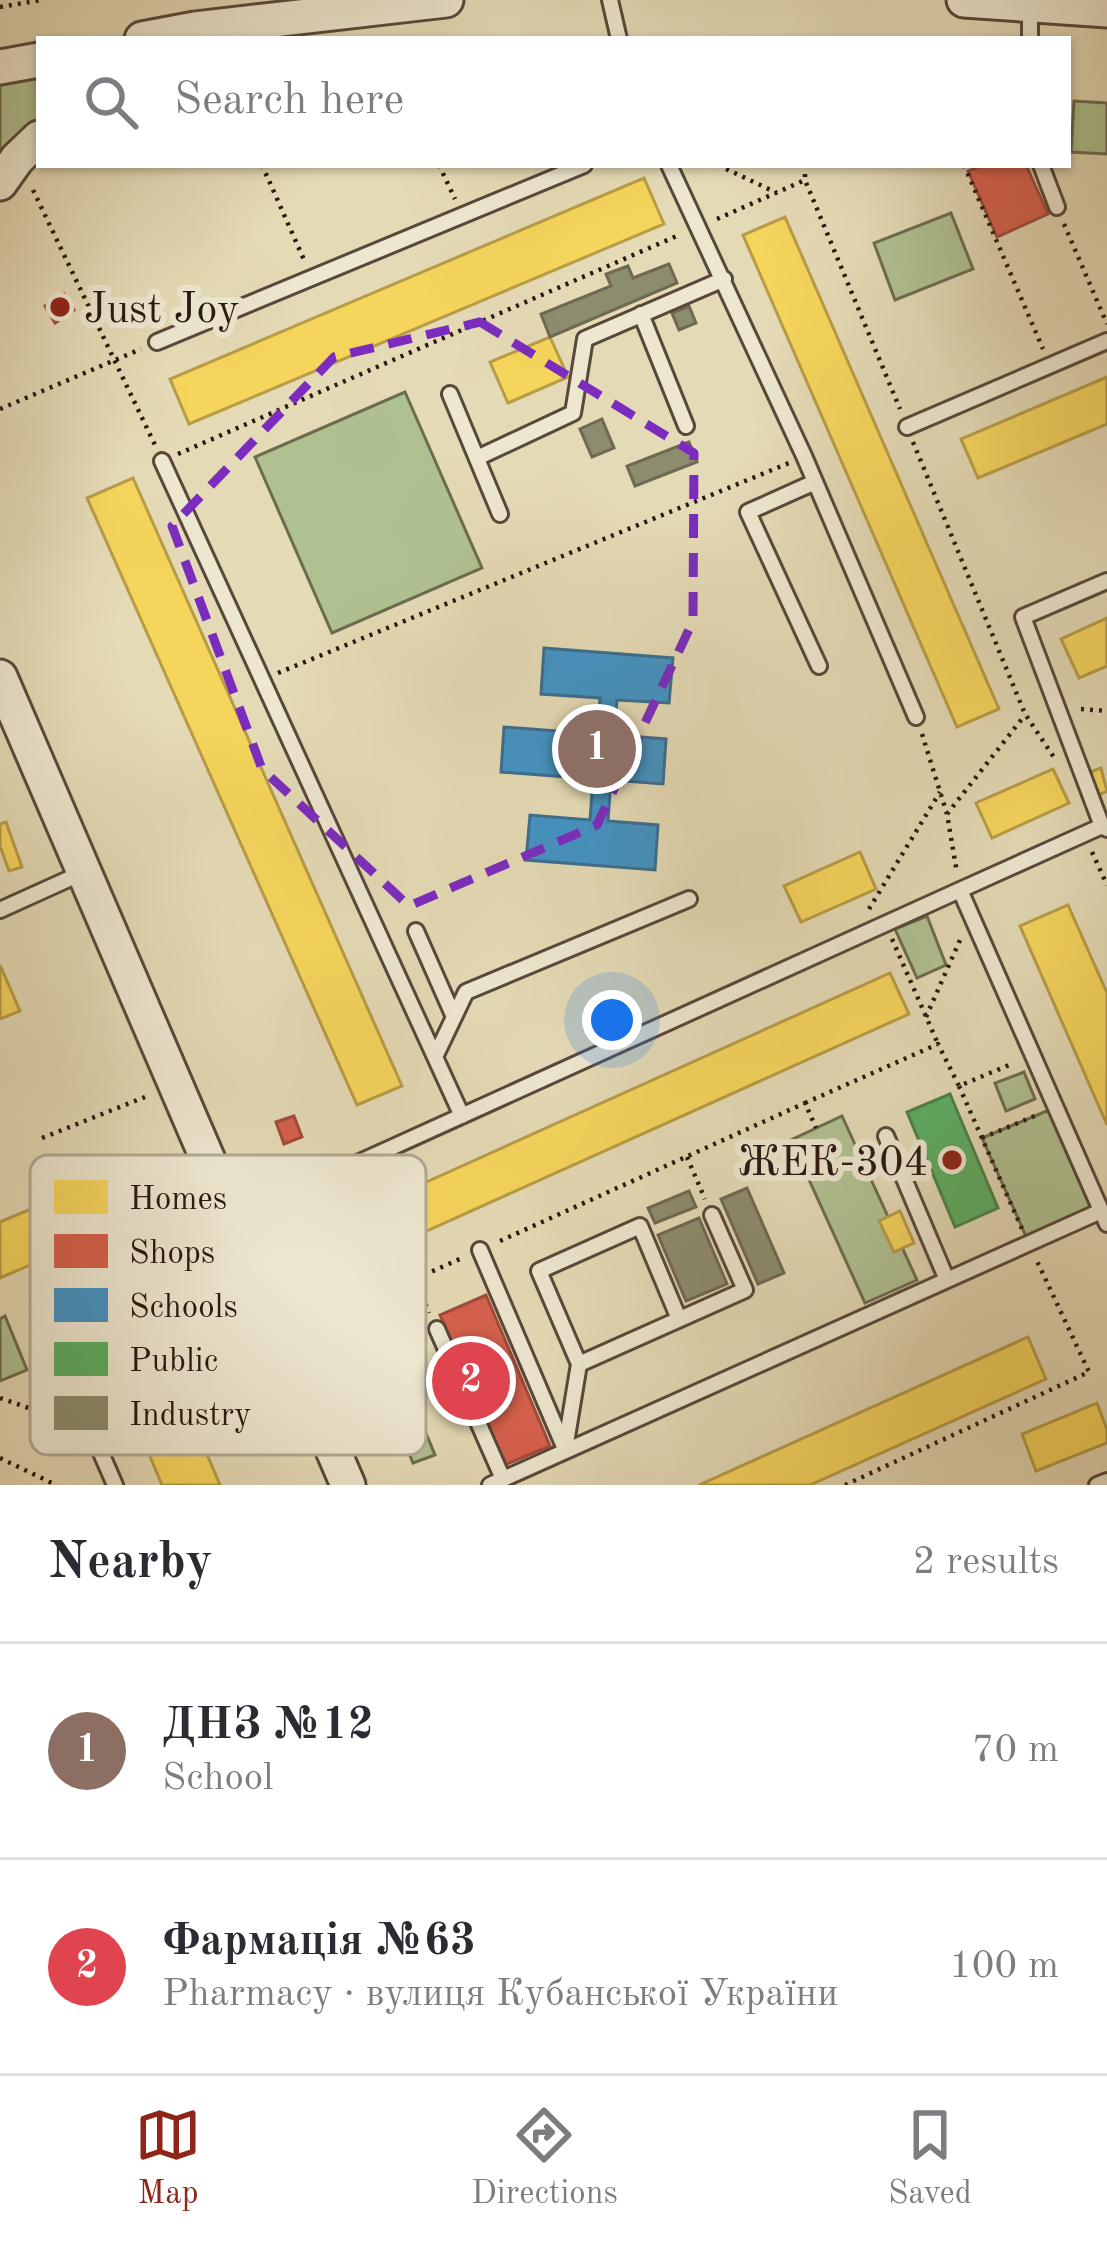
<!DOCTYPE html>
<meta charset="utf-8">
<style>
body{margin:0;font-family:"Old Standard TT",serif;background:#f7f7f7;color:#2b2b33}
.you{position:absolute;left:612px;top:1020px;width:42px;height:42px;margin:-30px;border:9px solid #fff;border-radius:50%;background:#1a73e8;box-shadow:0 0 0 18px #1a73e833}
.badge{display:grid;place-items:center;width:78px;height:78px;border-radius:50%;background:#8f2418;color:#fff;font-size:39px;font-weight:700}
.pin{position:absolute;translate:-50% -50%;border:6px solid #fff;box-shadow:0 3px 12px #0006}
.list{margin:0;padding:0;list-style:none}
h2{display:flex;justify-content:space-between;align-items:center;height:156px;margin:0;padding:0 48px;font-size:51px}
h2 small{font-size:39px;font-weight:400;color:#7c7c81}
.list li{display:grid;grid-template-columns:78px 1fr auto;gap:36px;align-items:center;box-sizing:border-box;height:216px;padding:0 48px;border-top:3px solid #e1e1e2}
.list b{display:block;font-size:45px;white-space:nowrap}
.list p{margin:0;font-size:39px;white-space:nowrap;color:#7c7c81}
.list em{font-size:39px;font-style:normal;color:#7c7c81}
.icon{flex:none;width:66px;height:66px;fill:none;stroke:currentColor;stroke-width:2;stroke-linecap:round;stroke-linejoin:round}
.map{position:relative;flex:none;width:1107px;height:1485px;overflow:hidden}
.search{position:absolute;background:#fff;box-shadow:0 3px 9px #0004;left:36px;right:36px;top:36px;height:132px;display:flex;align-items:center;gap:30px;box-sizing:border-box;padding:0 42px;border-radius:0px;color:#7c7c81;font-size:45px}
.sheet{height:588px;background:#fff}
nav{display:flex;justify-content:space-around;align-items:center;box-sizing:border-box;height:168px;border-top:3px solid #e1e1e2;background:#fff;font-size:33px;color:#7c7c81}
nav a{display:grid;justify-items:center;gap:6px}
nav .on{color:#8f2418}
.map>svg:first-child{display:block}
</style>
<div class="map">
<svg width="1107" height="1485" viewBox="0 0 1107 1485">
<rect width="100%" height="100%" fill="#e4dab5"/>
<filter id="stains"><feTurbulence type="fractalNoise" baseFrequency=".00167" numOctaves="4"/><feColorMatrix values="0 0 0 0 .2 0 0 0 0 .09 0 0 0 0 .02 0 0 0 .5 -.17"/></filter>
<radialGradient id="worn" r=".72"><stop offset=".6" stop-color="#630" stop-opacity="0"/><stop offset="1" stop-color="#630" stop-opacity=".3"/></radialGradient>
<path fill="#b0c191" stroke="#6c6c51" stroke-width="3" d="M39,77v41l-39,36v-69z
M1074,101l33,2v51l-36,-2z
M951,213l22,56 -78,31 -21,-57z
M405,392l77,176 -150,65 -77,-176z
M927,916l19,49 -29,13 -22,-49z
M1024,1072l11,27 -29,12 -11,-28z
M1054,1108l47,103 -72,32 -47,-105z
M842,1116l75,164 -52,23 -74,-163z
M5,1316l22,54 -27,11v-62z
M385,1335l50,120 -22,8 -49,-121z"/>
<path fill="#f6d55c" stroke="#b89c46" stroke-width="3" d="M644,178l20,46 -475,200 -19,-45z
M785,217l214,492 -42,18 -214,-492z
M550,337l18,40 -60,26 -18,-41z
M1107,377v47l-129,54 -17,-39z
M133,478l269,608 -45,19 -270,-607z
M1107,618v48l-28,12 -18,-39z
M1101,768l6,23 -11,5 -8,-23z
M1053,769l16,34 -77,35 -16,-35z
M6,822l16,45 -13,4 -9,-25v-22z
M860,852l16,37 -75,33 -17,-36z
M1068,905l39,88v132l-87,-199z
M0,965l20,46 -20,8z
M890,973l19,41 -489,220 -18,-41z
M91,1184l20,46 -111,48v-56z
M900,1211l14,32 -20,9 -15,-31z
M1028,1337l18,42 -236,106h-111z
M1097,1403l10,27v13l-71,28 -14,-37z
M187,1407l33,78h-58l-3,-7 -21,-50z"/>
<path fill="#d6604d" stroke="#a24a3b" stroke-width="3" d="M983,165h43l22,49 -51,23 -29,-66z
M64,294l10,16 -19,13 -10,-17z
M294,1116l8,21 -18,7 -8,-22z
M486,1295l64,151 -45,19 -65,-150z"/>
<path fill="#4393c3" stroke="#3b6e8e" stroke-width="3" d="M544,648l129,10 -4,45 -52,-3 -3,35 52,4 -3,45 -52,-4 -3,41 50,4 -3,45 -129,-10 4,-45 60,5 3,-41 -92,-7 3,-45 93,7 3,-36 -59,-4z"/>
<path fill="#5aae61" stroke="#4b8149" stroke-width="3" d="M950,1094l48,114 -43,19 -48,-115z"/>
<path fill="#8c8c6e" stroke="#6e6952" stroke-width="3" d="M669,264l8,19 -127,54 -9,-23 70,-28 -5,-12 22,-8 5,12z
M689,306l7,17 -17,7 -7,-17z
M602,419l12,29 -22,9 -12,-28z
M689,442l8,20 -62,24 -8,-20z
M747,1188l37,85 -26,11 -37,-85z
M689,1191l7,16 -41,16 -7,-15z
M699,1218l28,66 -41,17 -28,-66z"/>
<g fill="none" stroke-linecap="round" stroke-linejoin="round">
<defs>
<path id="service" d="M610,0l9,39
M1030,39v-34
M669,165l135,291 112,261
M1041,165l16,42
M641,314l45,112
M157,342l427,-177
M450,394l50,120
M907,427l200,-86
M477,458l96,-45 12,-74 139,-60
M162,461l300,655
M815,482l-67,30 71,154
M1102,826l-79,-209 84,-36
M960,890l142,-64 5,3
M0,910l84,-38
M416,931l38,86
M435,1057l31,-65 223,-93
M886,1136l61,144
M234,1219l726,-329 147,334
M480,1250l85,199
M437,1329l66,150
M579,1364l-40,-93 101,-45 39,93
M565,1449l14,-85 166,-74 -33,-75
M115,1485l-24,-55 198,-84
M490,1485l611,-274
M1097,1485l10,-4"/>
<path id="tertiary" d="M964,0l143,10
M142,39l53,-10 251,-29
M0,67l39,-7
M0,183l17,-24 22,-21
M0,677l348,808"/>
</defs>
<use href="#service" stroke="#58483a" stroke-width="20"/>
<use href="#tertiary" stroke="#58483a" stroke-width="39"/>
<path stroke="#291811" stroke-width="4.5" stroke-dasharray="3 6" stroke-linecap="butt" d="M0,7l42,-7
M262,165l43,97
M439,165l16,34
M718,165l59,28
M805,165v15l95,229
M964,165l79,184
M33,190l122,255
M717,219l88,-39
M1064,224l43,100
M0,409l141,-60
M913,442l112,272 30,45
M178,454l501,-219
M278,673l511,-210
M1081,709l26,2
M922,734l25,80 10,59
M947,814l78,-99
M1092,852l15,33
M869,909l71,-117
M892,939l46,105
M926,1017l34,-77
M959,1086l63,143
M805,1103l133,-59 21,42 55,-23
M42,1138l103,-41
M982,1138l55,-23
M687,1157l18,42
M371,1175l30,72
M500,1241l305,-138 11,25
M325,1276l76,-29 14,32 47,-21
M415,1279l14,34
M205,1360l-19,-46 46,-19
M0,1398l74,26
M0,1458l56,27
M845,1485l244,-113 -52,-111"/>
<use href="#service" stroke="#ede7cf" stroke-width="14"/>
<use href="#tertiary" stroke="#ede7cf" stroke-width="33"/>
</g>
<path fill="none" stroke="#7b2cbf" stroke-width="9" stroke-dasharray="24 15" stroke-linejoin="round" d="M480,322l214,131 -1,168 -96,204 -188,81 -147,-137 -90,-243 162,-169z"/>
<g fill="#8f2418" stroke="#ede7cf" stroke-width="4.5">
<circle cx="60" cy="307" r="12"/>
<circle cx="952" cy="1160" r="12"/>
</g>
<g text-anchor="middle" stroke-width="12" stroke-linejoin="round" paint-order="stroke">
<g font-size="42" fill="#291811" stroke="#ede7cf" text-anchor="start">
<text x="84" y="322">Just Joy</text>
<text x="928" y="1175" text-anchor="end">ЖЕК-304</text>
</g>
</g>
<rect x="30" y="1155" width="396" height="300" rx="18" fill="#ede7cf" stroke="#b2a996" stroke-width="3"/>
<rect x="54" y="1180" width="54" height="34" fill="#f6d55c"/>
<rect x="54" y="1234" width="54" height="34" fill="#d6604d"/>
<rect x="54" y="1288" width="54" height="34" fill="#4393c3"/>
<rect x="54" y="1342" width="54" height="34" fill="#5aae61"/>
<rect x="54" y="1396" width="54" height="34" fill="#8c8c6e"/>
<g font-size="33" fill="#291811">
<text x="129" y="1209">Homes</text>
<text x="129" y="1263">Shops</text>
<text x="129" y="1317">Schools</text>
<text x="129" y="1371">Public</text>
<text x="129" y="1425">Industry</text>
</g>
<rect width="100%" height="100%" filter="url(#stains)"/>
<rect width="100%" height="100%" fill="url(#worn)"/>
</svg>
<div class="you"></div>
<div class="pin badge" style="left:597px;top:749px;background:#8d6e63">1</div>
<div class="pin badge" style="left:471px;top:1381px;background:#e0444e">2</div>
<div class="search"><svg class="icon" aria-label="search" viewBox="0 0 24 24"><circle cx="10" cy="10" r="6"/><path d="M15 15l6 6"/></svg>Search here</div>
</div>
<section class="sheet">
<h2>Nearby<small>2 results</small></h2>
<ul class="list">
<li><span class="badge" style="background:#8d6e63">1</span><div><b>ДНЗ №12</b><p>School</p></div><em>70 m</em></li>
<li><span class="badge" style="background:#e0444e">2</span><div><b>Фармація №63</b><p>Pharmacy · вулиця Кубанської України</p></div><em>100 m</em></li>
</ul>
</section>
<nav>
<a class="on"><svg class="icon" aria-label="map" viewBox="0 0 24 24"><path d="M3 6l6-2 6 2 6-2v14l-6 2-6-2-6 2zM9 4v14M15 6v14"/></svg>Map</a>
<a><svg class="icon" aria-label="directions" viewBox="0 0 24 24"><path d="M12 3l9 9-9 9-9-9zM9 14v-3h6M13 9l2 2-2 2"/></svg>Directions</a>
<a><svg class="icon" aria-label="saved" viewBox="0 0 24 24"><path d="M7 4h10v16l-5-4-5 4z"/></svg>Saved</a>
</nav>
